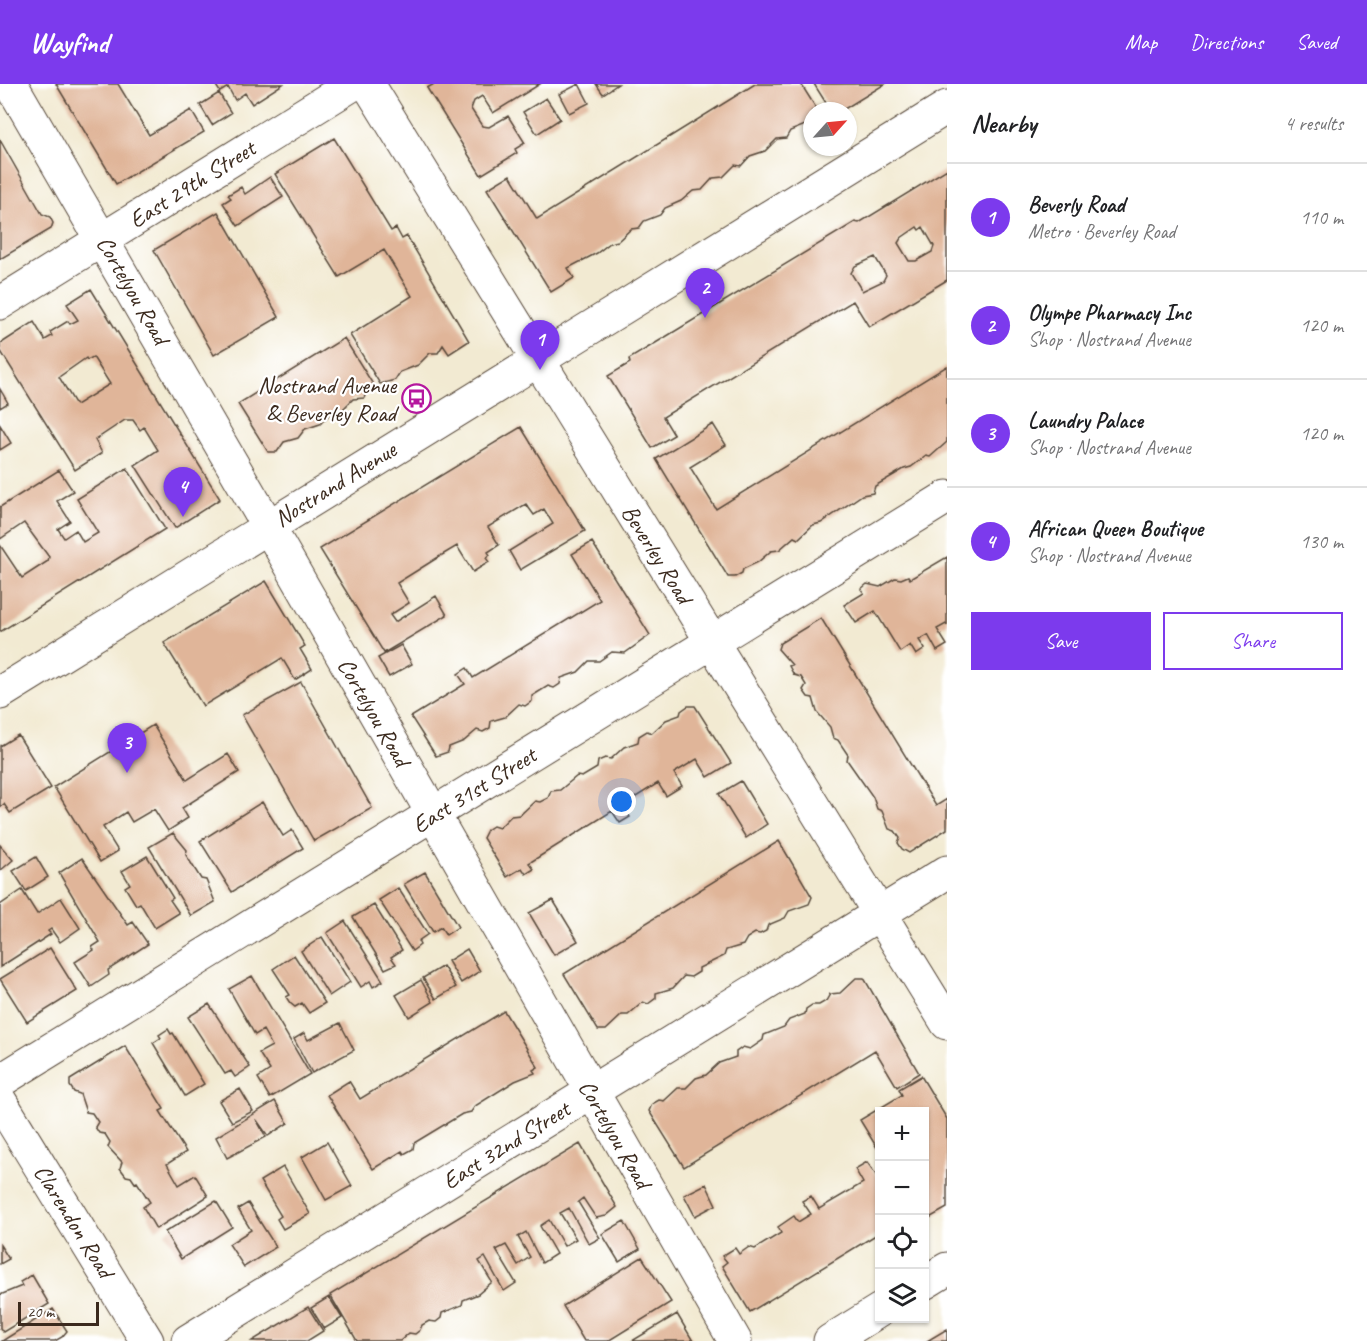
<!DOCTYPE html>
<meta charset="utf-8">
<style>
body{margin:0;font-family:Caveat,sans-serif;background:#f2f2f2;color:#202124}
.controls{position:absolute;right:18px;bottom:18px;display:grid;overflow:hidden;border-radius:0px;box-shadow:0 2px 4px #0004}
.controls button{width:54px;height:54px;display:grid;place-items:center;padding:0;border:0;border-bottom:2px solid #e0e0e0;background:#fff;color:#202124;font:30px sans-serif}
.compass{position:absolute;left:803px;top:18px;width:54px;height:54px;border-radius:50%;background:#fff;box-shadow:0 2px 4px #0004;rotate:63deg}
.scale{position:absolute;left:18px;bottom:15px;width:81px;box-sizing:border-box;padding-left:6px;border:3px solid #3b2a1e;border-top:0;font-size:16px;line-height:21px;white-space:nowrap;color:#3b2a1e;-webkit-text-stroke:4px #fff;paint-order:stroke}
.you{position:absolute;left:622px;top:718px;width:21px;height:21px;margin:-15px;border:4px solid #fff;border-radius:50%;background:#1a73e8;box-shadow:0 0 0 9px #1a73e833}
.badge{display:grid;place-items:center;width:39px;height:39px;border-radius:50%;background:#7c3aed;color:#fff;font-size:20px;font-weight:700}
.pin{position:absolute;translate:-50% -50px;filter:drop-shadow(0 2px 3px #0008)}
.pin::after{content:'';position:absolute;top:32px;width:21px;height:18px;background:inherit;clip-path:polygon(0 0,100% 0,50% 100%)}
.list{margin:0;padding:0;list-style:none}
h2{display:flex;justify-content:space-between;align-items:center;height:78px;margin:0;padding:0 24px;font-size:26px}
h2 small{font-size:20px;font-weight:400;color:#757577}
.list li{display:grid;grid-template-columns:39px 1fr auto;gap:18px;align-items:center;box-sizing:border-box;height:108px;padding:0 24px;border-top:2px solid #e0e0e0}
.list b{display:block;font-size:22px;white-space:nowrap}
.list p{margin:0;font-size:20px;white-space:nowrap;color:#757577}
.list em{font-size:20px;font-style:normal;color:#757577}
.actions{display:flex;gap:12px;padding:18px 24px}
.actions a{flex:1;padding:14px 0;border:2px solid #7c3aed;border-radius:0px;text-align:center;font-size:21px;color:#7c3aed}
.actions .main{background:#7c3aed;color:#fff}
.icon{flex:none;width:33px;height:33px;fill:none;stroke:currentColor;stroke-width:2;stroke-linecap:round;stroke-linejoin:round}
.map{position:relative;flex:none;width:947px;height:1257px;overflow:hidden}
header{display:flex;align-items:center;gap:36px;box-sizing:border-box;height:84px;padding:0 30px;background:#7c3aed;color:#fff}
header strong{font-size:28px}
nav{display:flex;gap:33px;margin-inline-start:auto;font-size:21px}
main{display:flex}
aside{flex:1;background:#fff}
.map>svg:first-child{display:block}
</style>
<header>
<strong>Wayfind</strong>
<nav><a>Map</a><a>Directions</a><a>Saved</a></nav>
</header>
<main>
<div class="map">
<svg width="947" height="1257" viewBox="0 0 947 1257">
<rect width="100%" height="100%" fill="#fff"/>
<filter id="ink" filterUnits="userSpaceOnUse"><feTurbulence type="fractalNoise" baseFrequency=".0167" numOctaves="2"/><feDisplacementMap in="SourceGraphic" scale="12" xChannelSelector="R" yChannelSelector="G"/><feConvolveMatrix kernelMatrix="1 2 1 2 8 2 1 2 1" color-interpolation-filters="sRGB"/></filter>
<filter id="wash" filterUnits="userSpaceOnUse"><feTurbulence type="fractalNoise" baseFrequency=".008" numOctaves="4" result="noise"/><feDisplacementMap in="SourceGraphic" scale="24" xChannelSelector="R" yChannelSelector="G"/><feGaussianBlur stdDeviation="1.35" result="paint"/><feColorMatrix in="noise" values="0 0 0 0 0 0 0 0 0 0 0 0 0 0 0 0 0 1.4 0 .05"/><feComposite in="paint" operator="in"/></filter>
<g filter="url(#wash)">
<rect width="100%" height="100%" fill="#f2ead2"/>
<g id="blocks">
<path fill="#e0b599" fill-rule="evenodd" d="M56,0h62l31,51 42,-25 13,22 -88,52z
M215,0h68l-31,20 -7,-11 -10,7 -7,-13 -8,5z
M434,0h106l-47,29 -11,-17 -8,5 -3,8 11,17 7,1 19,-11 17,27 -10,6 2,4 -36,22 -54,-87z
M579,0l10,19 -20,10 -10,-19z
M596,0h22l-15,10z
M755,0h46l17,27h-6l-4,13 -18,7 -4,7 -9,1 -12,12 -15,5 -9,10 -6,-1 -12,12 -10,1 -11,12 -9,1 -12,10 -16,7 -5,7 -16,6 -5,7 -8,1 -13,12 -8,2 -13,10 -29,15 6,10 -23,14 -64,-103 23,-14 27,44z
M814,0h71l-44,27h-10z
M219,9l12,20 -19,12 -12,-20z
M546,14l14,21 -23,15 -14,-22z
M334,54l57,93 5,-3 6,11 5,-3 62,105 -20,13 -6,-9 -5,8h-8l-12,12 -18,7 -5,8 -15,4 -30,-49 62,-39 -28,-46 -45,27 -64,-103z
M0,56l42,74 8,3 3,6 -2,6 -51,30z
M947,85v111l-78,47 -16,-26 -190,116 11,18 -22,13 -44,-72 22,-13 -1,-4 20,-12 206,-125 4,1zM917,143l2,3 4,-3 11,19 -2,6 -16,9h-7l-11,-18 3,-5zM875,173l11,18 -3,6 -21,10 -11,-18 4,-7z
M270,93l13,20 -45,29 -15,-23 8,-5 -3,-3 13,-8 4,7z
M218,128l61,105 -65,38 -60,-105z
M91,205l129,210 -45,29 -40,-63 23,-15 -14,-23 -4,3 -7,-10h-8l-30,20 7,13 -27,17 -75,-120v-6l34,-22 11,18 7,-4 -2,-4 18,-11 2,3 8,-4 -11,-16zM93,273l17,27 -34,21 -17,-28 27,-19 1,2z
M344,254l30,48 -7,5 -3,7 -11,1 -12,12 -9,1 -12,12 -15,5 -7,9 -14,4 -7,10h-9l-30,-48z
M947,282v76l-17,15 -4,-1 -15,11 -7,2 -29,17 -2,7 -11,2 -41,28 -8,2 -15,14 -4,-2 -15,13 -8,1 -13,11 -15,7 -1,4 -7,4h-7l-72,-118 57,-35 13,21 -36,22 26,42z
M0,305l8,14 -8,5z
M0,341l11,18 -11,7z
M521,343l64,104 -65,39 -11,-19 44,-27 -9,-15 -10,6 -8,-11 -38,23 11,18 -11,7 2,3 -4,3 3,4 -16,10 -16,-26 -20,12 -40,25 12,20 -19,12 5,7 41,-26 11,19 -63,38 -64,-104z
M127,384l38,61 -165,103v-87l22,33 26,-17 1,-4 -25,-34 -24,16v-32l59,-37 14,21 -16,10 13,20 -12,8 6,9 12,-8 7,12 15,-9 -21,-34z
M592,458l58,93 -25,18 -13,-1 -13,9h-10l-11,11 -17,6 -1,6 -6,4 -6,-2 -16,10v5l-7,5 -6,-2 -14,13 -14,4 -1,7 -7,4 -6,-2 -13,11 -15,6 -1,5 -12,4 -25,-39 54,-33 -7,-10 9,-6 6,10 127,-78 -28,-46z
M947,473v69l-1,-2 -9,5 10,16 -10,6 -9,-16 -9,5 6,9 -9,6 -6,-10 -10,7 -25,-41 -19,12 -12,-18 20,-12 -3,-4 6,-5 13,3 15,-9 6,1 7,-3 2,3z
M266,497l39,65 -5,3 12,20 -17,11 -13,-22 -79,48 -39,-63z
M821,534l115,188 11,-7v30l-38,24 -7,-4 -4,-6 2,-5 -5,-7 -6,-2 -7,-18 -5,-2 -4,-12 -26,-37 1,-5 -10,-15 -5,-2 -3,-11 -13,-15 -4,-14 -5,-1 -5,-7 3,-5 -5,-8 -7,-2 -5,-9 3,-1 -14,-16 2,-6z
M401,561l11,19 -23,13 -11,-19z
M301,598l71,126 -58,33 -72,-126z
M688,622h7l36,57 -23,14 -11,-18 -23,14 8,13 -16,10 -8,-13 -35,22 7,12 -10,6 -8,-12 -83,52 5,6 -8,5 -4,-6 -15,9 -24,-39 4,-8 6,-4 6,2 12,-12 9,-1 15,-14 5,1 8,-4 3,-7 9,-1 17,-14 5,1 15,-9 1,-7 7,-3 6,1 13,-12 14,-5 1,-6 8,-5 5,2 14,-13 14,-5 1,-4z
M153,641l34,55 41,-26 11,18 -57,36 6,10 -20,13 -14,-22 -22,13 -6,-10 -23,15 15,24 -18,11 -46,-75z
M18,651l33,53 -41,25 -6,-9 -4,3v-61z
M741,697l26,43 -21,14 -27,-44z
M262,718l21,34 9,-6 11,18 -71,44 -32,-51z
M173,749l14,17 -1,5 15,24 5,1 9,22 -24,14 -42,-69z
M779,757l33,56 -3,7 -20,7 -4,7 -17,7 -2,6 -6,3 -5,-1 -8,5 -4,7 -17,5 -2,6 -25,12v4l-8,5 -7,-1 -11,12 -17,5v5l-8,6 -5,-2 -15,13h-6l-16,15h-8l-34,-56z
M0,761l13,15 -13,11z
M147,772l26,42 -3,2 9,13 -24,15 -15,-25 -4,2 -11,-18 5,-3 -8,-13z
M36,773l12,20 -22,14 -13,-20z
M82,774l46,67 5,-3 15,22 -40,26 1,5 -18,12 -16,-25 19,-12 -2,-3 8,-5 -41,-69z
M425,788l33,55 -12,8 -5,-8 -8,5 -29,-48z
M398,804l30,46 -10,7 2,4 -8,6 -33,-51z
M22,806l15,24 24,-16 19,30 -20,14 -9,-13 -3,2 3,3 -51,33v-62z
M553,816l25,41 -24,14 -25,-42z
M374,821l28,45 -11,7 5,7 -11,5 -32,-52z
M345,837l38,60 -10,6 -3,-6 -9,6 -34,-54z
M322,853l28,45 -21,14 -28,-45z
M50,864l27,43 -50,31 -27,-43z
M467,865l13,22 -19,12 -13,-22z
M294,871l31,48 -16,10 -7,-10 -7,4 -5,-4 -4,-6 4,-2 -17,-26z
M443,882l13,21 -20,12 -13,-21z
M252,892l58,98 -40,24 -12,-20 12,-8 -11,-17 13,-7 -9,-16 -8,5 -26,-46z
M856,894h8l55,95 -22,14 -22,-37 -191,117 -35,-56 3,-7 7,-4 5,1 14,-13h8l10,-10 10,-3 13,-12 17,-6v-5l7,-5 7,2 13,-9 1,-5 20,-8 5,-7 16,-6 1,-5 6,-4h7l7,-4 4,-7 10,-1z
M421,896l12,22 -24,15 -13,-22z
M209,920l41,63 -15,10 -4,-6 -6,3 -37,-57z
M504,927l34,56 -5,3 2,3 -20,8 -40,25 -4,6 -9,2 -48,29 -1,6 -9,5 -2,-3 -29,18 -46,-74 22,-14 11,18z
M340,939l14,27 -42,23 -18,-34 10,-6 4,7z
M168,945l3,5 2,-1 31,51 -19,12 -32,-53 8,-5 -2,-3z
M125,962l39,63 -4,2 26,41 -19,12 12,21 16,-10 13,21 -52,33 -13,-22 7,-5 -13,-20 -2,1 -4,-6 -5,-1 -6,-8 2,-6 -14,-15 2,-5 -5,-8 -6,-1 -4,-6 3,-5 -6,-9 -6,-1 -6,-18 -6,-2 -4,-6v-6z
M921,992l26,43v89l-23,13v-109h-45v39l-19,-31 42,-25 -3,-6z
M240,1005l13,22 -21,11 -13,-21z
M275,1017l13,22 -20,13 -12,-17 10,18 -39,21 -11,-21z
M327,1058l25,44 -26,14 -24,-43z
M580,1060l37,63 -11,9 -10,2 -13,-20 -5,4 22,36 -11,6 -20,-36 -9,5 16,26 -12,7 -15,-26 -9,6 16,28 -14,9 -16,-31 -8,5 12,20 -12,8 -12,-20 -10,5 20,33 -12,8 -19,-34 -6,4 13,21 -14,12 -15,6 -1,5 -20,8 -1,5 -5,4 -7,-1 -7,4 -2,5 -5,4 -6,-1 -9,8h-43l-27,-46z
M867,1078l12,17v54l-129,79 -28,-46 5,-4 -5,-6 13,-8 4,6 10,-7 6,2 26,-16 -3,-6 16,-11 4,6 13,-8 -9,-13 9,-5 8,13 44,-26 -8,-14z
M283,1083l27,47 -27,15 -6,-10 4,-3 -21,-35z
M706,1100l10,21 -21,11 -11,-21z
M216,1117l16,26 -51,32 -16,-27z
M248,1119l28,44 -32,20 -15,-23 22,-14 -13,-21z
M624,1137l16,28 -21,13 -17,-28z
M0,1161l9,14 -9,5z
M642,1173l29,45 -63,39h-24l-21,-35z
M32,1191l17,29 -46,28 -3,-4v-33l22,-9 -2,-4z
M329,1213l13,21 -18,11 -13,-21z
M308,1223l15,24 -16,10h-55z
M53,1225l14,22 -5,6 -7,4h-53z
M677,1230l16,27h-61z
M947,1245v12h-20z"/>
</g>
</g>
<g filter="url(#ink)">
<use href="#blocks" fill-opacity="0" stroke="#564739" stroke-width="1.5"/>
<g fill="none" stroke-linecap="round" stroke-linejoin="round">
<defs>
<path id="minor" d="M11,0l257,442 467,815
M368,0l579,939
M0,219l353,-219
M0,997l947,-584
M0,1017l147,240
M924,1199l23,-14
M188,1257l759,-469
M830,1257l50,-31"/>
<path id="major" d="M0,609l947,-586"/>
</defs>
<use href="#minor" stroke="#564739" stroke-width="35"/>
<use href="#major" stroke="#564739" stroke-width="35"/>
<use href="#minor" stroke="#fff" stroke-width="33"/>
<use href="#major" stroke="#fff" stroke-width="33"/>
</g>
</g>
<defs>
<symbol id="bus-ring" viewBox="-11 -11 22 22"><circle r="9.5" fill="#fff" stroke="#b5179e" stroke-width="1.5"/><path d="M-5-6H5V4H4V6H2V4H-2V6H-4V4H-5ZM-3.5-4V0h7V-4ZM-3.5 1.2v1.5H-2V1.2ZM2 1.2v1.5H3.5V1.2Z" fill="#b5179e"/></symbol>
</defs>
<g fill-rule="evenodd">
<use href="#bus-ring" x="400" y="298" width="33" height="33"/>
</g>
<g text-anchor="middle" stroke-width="4.5" stroke-linejoin="round" paint-order="stroke">
<g font-size="24" fill="#3b2a1e" stroke="#fff">
<text transform="translate(192 100) rotate(-32)" y="8">East 29th Street</text>
<text transform="translate(133 206) rotate(60)" y="8">Cortelyou Road</text>
<text transform="translate(335 400) rotate(-32)" y="8">Nostrand Avenue</text>
<text transform="translate(657 470) rotate(58)" y="8">Beverley Road</text>
<text transform="translate(374 628) rotate(60)" y="8">Cortelyou Road</text>
<text transform="translate(474 706) rotate(-32)" y="8">East 31st Street</text>
<text transform="translate(615 1050) rotate(60)" y="8">Cortelyou Road</text>
<text transform="translate(506 1061) rotate(-32)" y="8">East 32nd Street</text>
<text transform="translate(74 1137) rotate(58)" y="8">Clarendon Road</text>
</g>
<g font-size="24" fill="#3b2a1e" stroke="#fff" text-anchor="end">
<text x="396" y="309">Nostrand Avenue<tspan x="396" dy="28">&amp; Beverley Road</tspan></text>
</g>
</g>
</svg>
<div class="controls">
<button>+</button>
<button>−</button>
<button><svg class="icon" aria-label="locate" viewBox="0 0 24 24"><circle cx="12" cy="12" r="6"/><path d="M12 2v4M12 18v4M2 12h4M18 12h4"/></svg></button>
<button><svg class="icon" aria-label="layers" viewBox="0 0 24 24"><path d="M12 4l9 5-9 5-9-5zM3 14l9 5 9-5"/></svg></button>
</div>
<svg class="compass" viewBox="-18 -18 36 36"><path d="M0-13l5 13h-10z" fill="#e53935"/><path d="M0 13l5-13h-10z" fill="#757577"/></svg>
<div class="scale">20 m</div>
<div class="you"></div>
<div class="pin badge" style="left:540px;top:286px">1</div>
<div class="pin badge" style="left:705px;top:234px">2</div>
<div class="pin badge" style="left:127px;top:689px">3</div>
<div class="pin badge" style="left:183px;top:433px">4</div>
</div>
<aside>
<h2>Nearby<small>4 results</small></h2>
<ul class="list">
<li><span class="badge">1</span><div><b>Beverly Road</b><p>Metro · Beverley Road</p></div><em>110 m</em></li>
<li><span class="badge">2</span><div><b>Olympe Pharmacy Inc</b><p>Shop · Nostrand Avenue</p></div><em>120 m</em></li>
<li><span class="badge">3</span><div><b>Laundry Palace</b><p>Shop · Nostrand Avenue</p></div><em>120 m</em></li>
<li><span class="badge">4</span><div><b>African Queen Boutique</b><p>Shop · Nostrand Avenue</p></div><em>130 m</em></li>
</ul>
<div class="actions"><a class="main">Save</a><a>Share</a></div>
</aside>
</main>
